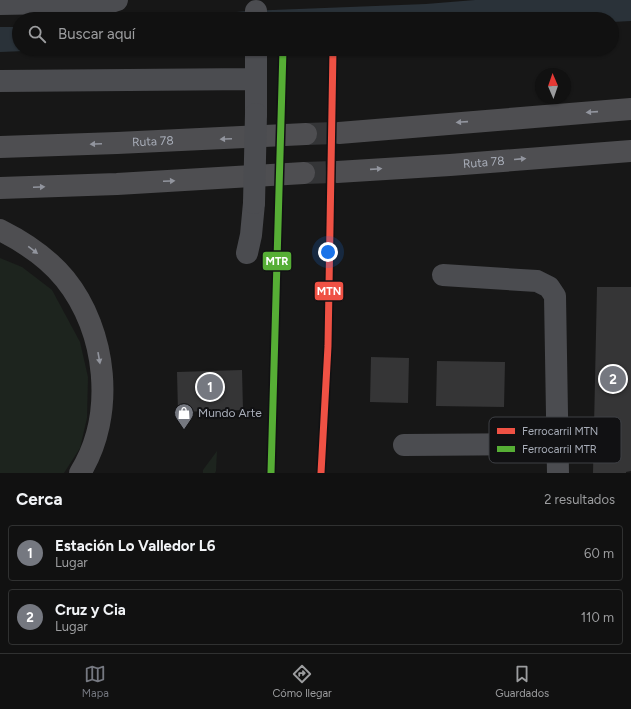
<!DOCTYPE html>
<html lang="es">
<meta charset="utf-8">
<style>
body{margin:0;font-family:Figtree,sans-serif;background:#1a1a1a;color:#f1f3f6}
.compass{position:absolute;left:535px;top:68px;width:36px;height:36px;border-radius:50%;background:#111;box-shadow:0 1px 3px #0004;rotate:358deg}
.you{position:absolute;left:328px;top:252px;width:14px;height:14px;margin:-10px;border:3px solid #fff;border-radius:50%;background:#1a73e8;box-shadow:0 0 0 6px #1a73e833}
.badge{display:grid;place-items:center;width:26px;height:26px;border-radius:50%;background:#757880;color:#fff;font-size:13px;font-weight:700}
.pin{position:absolute;translate:-50% -50%;border:2px solid #fff;box-shadow:0 1px 4px #0006}
.list{margin:0;padding:0;list-style:none}
h2{display:flex;justify-content:space-between;align-items:center;height:52px;margin:0;padding:0 16px;font-size:17px}
h2 small{font-size:13px;font-weight:400;color:#9c9d9f}
.list li{display:grid;grid-template-columns:26px 1fr auto;gap:12px;align-items:center;box-sizing:border-box;height:56px;margin:0 8px 8px;padding:0 8px;border:1px solid #303131;border-radius:4px}
.list b{display:block;font-size:15px;white-space:nowrap}
.list p{margin:0;font-size:13px;white-space:nowrap;color:#9c9d9f}
.list em{font-size:13px;font-style:normal;color:#9c9d9f}
.icon{flex:none;width:22px;height:22px;fill:none;stroke:currentColor;stroke-width:2;stroke-linecap:round;stroke-linejoin:round}
.map{position:relative;flex:none;width:631px;height:473px;overflow:hidden}
.search{position:absolute;background:#111;box-shadow:0 1px 3px #0004;left:12px;right:12px;top:12px;height:44px;display:flex;align-items:center;gap:10px;box-sizing:border-box;padding:0 14px;border-radius:22px;color:#9c9d9f;font-size:15px}
.sheet{height:180px;background:#111}
nav{display:flex;justify-content:space-around;align-items:center;box-sizing:border-box;height:56px;border-top:1px solid #303131;background:#111;font-size:11px;color:#9c9d9f}
nav a{display:grid;justify-items:center;gap:2px}
nav .on{color:#757880}
.map>svg:first-child{display:block}
</style>
<div class="map">
<svg width="631" height="473" viewBox="0 0 631 473">
<rect width="100%" height="100%" fill="#171717"/>
<path fill="#1d241e" d="M0,258l22,9 30,23 28,52 8,35 -1,41 -7,30 -16,25h-64z
M217,451l-1,20 -1,2h-12v-3z"/>
<path fill="#2a3239" d="M475,0h156v21l-19,1v-3h-453l88,-8 179,-7z
M0,27h19v22h56l-75,3z"/>
<path fill="#353536" d="M597,287h34v184l-5,1v1h-33z
M371,357l38,1 -1,45 -38,-1z
M437,361l68,1 -1,45 -68,-1z
M242,370l1,40 -65,2 -1,-40z"/>
<g fill="none" stroke-linecap="round" stroke-linejoin="round">
<path stroke="#343537" stroke-width="22" stroke-dasharray="22 11" stroke-linecap="butt" d="M306,134l33,-1
M304,173l33,-1"/>
<path stroke="#4b4c50" stroke-width="22" d="M0,4l111,-2 6,-2
M256,19v-8
M256,49v65
M0,81l256,-2
M247,253l4,-18 3,-32
M443,275l94,6 12,6 6,9 3,177
M404,445l154,-1"/>
<g stroke="#4e4e51" stroke-width="22">
<path d="M339,133l292,-24"/>
<path id="s1" d="M0,147l117,-4 189,-9"/>
<path id="s2" d="M337,172l113,-7 181,-14"/>
<path d="M0,188l117,-4 187,-11"/>
<path d="M0,230c24,12 48,28 65,49 42,52 51,136 15,194"/>
</g>
<path stroke="#4b4c50" stroke-width="22" d="M254,203l2,-89"/>
<defs>
<path id="rail-1" d="M321,473l7,-127 5,-297"/>
<path id="rail-2" d="M271,473l12,-424"/>
</defs>
<use href="#rail-1" stroke="#111113" stroke-width="10"/>
<use href="#rail-2" stroke="#111113" stroke-width="10"/>
<use href="#rail-1" stroke="#ef5144" stroke-width="7"/>
<use href="#rail-2" stroke="#56ae35" stroke-width="7"/>
</g>
<defs><path id="oneway-solid" d="M-6-.8H1V-3.2L6.5 0L1 3.2V.8H-6Z"/></defs>
<g fill="#92959e">
<use href="#oneway-solid" transform="translate(592 112) rotate(176)"/>
<use href="#oneway-solid" transform="translate(462 122) rotate(176)"/>
<use href="#oneway-solid" transform="translate(226 139) rotate(177)"/>
<use href="#oneway-solid" transform="translate(96 144) rotate(178)"/>
<use href="#oneway-solid" transform="translate(520 159) rotate(-5)"/>
<use href="#oneway-solid" transform="translate(376 169) rotate(-4)"/>
<use href="#oneway-solid" transform="translate(169 181) rotate(-3)"/>
<use href="#oneway-solid" transform="translate(39 187) rotate(-2)"/>
<use href="#oneway-solid" transform="translate(33 250) rotate(37)"/>
<use href="#oneway-solid" transform="translate(99 358) rotate(80)"/>
</g>
<defs>
<symbol id="shop-pin" viewBox="-11 -11 22 30"><path d="M0 17L-7.5 6A9.5 9.5 0 1 1 7.5 6Z" fill="#757880" stroke="#111113"/><path d="M-5-2.5h2.3a2.7 3.5 0 0 1 5.4 0H5L5.5 6h-11ZM-1.5-2.5h3a1.5 2.3 0 0 0-3 0Z" fill="#fff"/></symbol>
</defs>
<g fill-rule="evenodd">
<use href="#shop-pin" x="173" y="402" width="22" height="30"/>
</g>
<g text-anchor="middle" stroke-width="4" stroke-linejoin="round" paint-order="stroke">
<g font-size="12" fill="#a8adb8" stroke="#111113">
<text dy="4" stroke="none"><textPath href="#s1" startOffset="153">Ruta 78</textPath></text>
<text dy="4" stroke="none"><textPath href="#s2" startOffset="147">Ruta 78</textPath></text>
</g>
<g font-size="12" fill="#a8adb8" stroke="#111113" text-anchor="start">
<text x="198" y="417">Mundo Arte</text>
</g>
</g>
<rect x="489" y="417" width="132" height="46" rx="6" fill="#111113" stroke="#3e4045" stroke-width="1"/>
<rect x="497" y="428" width="18" height="6" fill="#ef5144"/>
<rect x="497" y="446" width="18" height="6" fill="#56ae35"/>
<g font-size="11" fill="#a8adb8">
<text x="522" y="435">Ferrocarril MTN</text>
<text x="522" y="453">Ferrocarril MTR</text>
</g>
<g stroke="#111113" stroke-width="1.5">
<rect x="262" y="251" width="30" height="20" rx="4" fill="#56ae35"/>
<rect x="314" y="281" width="30" height="20" rx="4" fill="#ef5144"/>
</g>
<g font-size="11" text-anchor="middle" font-weight="bold" fill="#fff">
<text x="277" y="265">MTR</text>
<text x="329" y="295">MTN</text>
</g>
</svg>
<svg class="compass" viewBox="-18 -18 36 36"><path d="M0-13l5 13h-10z" fill="#e53935"/><path d="M0 13l5-13h-10z" fill="#9c9d9f"/></svg>
<div class="you"></div>
<div class="pin badge" style="left:210px;top:387px">1</div>
<div class="pin badge" style="left:613px;top:379px">2</div>
<div class="search"><svg class="icon" aria-label="search" viewBox="0 0 24 24"><circle cx="10" cy="10" r="6"/><path d="M15 15l6 6"/></svg>Buscar aquí</div>
</div>
<section class="sheet">
<h2>Cerca<small>2 resultados</small></h2>
<ul class="list">
<li><span class="badge">1</span><div><b>Estación Lo Valledor L6</b><p>Lugar</p></div><em>60 m</em></li>
<li><span class="badge">2</span><div><b>Cruz y Cia</b><p>Lugar</p></div><em>110 m</em></li>
</ul>
</section>
<nav>
<a class="on"><svg class="icon" aria-label="map" viewBox="0 0 24 24"><path d="M3 6l6-2 6 2 6-2v14l-6 2-6-2-6 2zM9 4v14M15 6v14"/></svg>Mapa</a>
<a><svg class="icon" aria-label="directions" viewBox="0 0 24 24"><path d="M12 3l9 9-9 9-9-9zM9 14v-3h6M13 9l2 2-2 2"/></svg>Cómo llegar</a>
<a><svg class="icon" aria-label="saved" viewBox="0 0 24 24"><path d="M7 4h10v16l-5-4-5 4z"/></svg>Guardados</a>
</nav>
